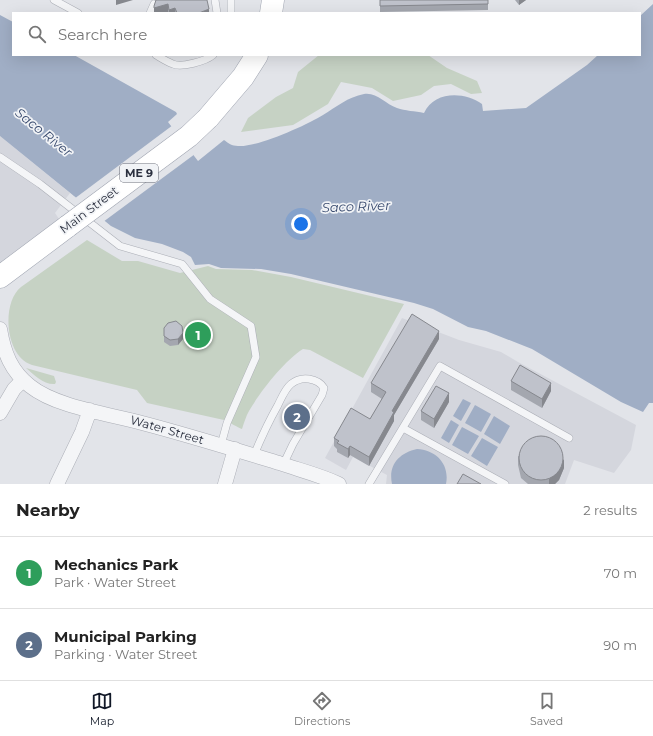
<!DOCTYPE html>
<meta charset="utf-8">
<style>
body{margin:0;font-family:Montserrat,sans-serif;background:#f2f2f2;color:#222}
.you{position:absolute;left:301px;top:224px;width:14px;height:14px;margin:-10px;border:3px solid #fff;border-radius:50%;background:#1a73e8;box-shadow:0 0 0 6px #1a73e833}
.badge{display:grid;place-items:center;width:26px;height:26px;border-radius:50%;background:#111827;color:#fff;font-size:13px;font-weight:700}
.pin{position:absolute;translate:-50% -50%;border:2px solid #fff;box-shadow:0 1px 4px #0006}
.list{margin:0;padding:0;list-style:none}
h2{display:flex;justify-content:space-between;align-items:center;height:52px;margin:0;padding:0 16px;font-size:17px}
h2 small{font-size:13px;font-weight:400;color:#767676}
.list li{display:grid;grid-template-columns:26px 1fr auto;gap:12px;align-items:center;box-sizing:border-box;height:72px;padding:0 16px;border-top:1px solid #e0e0e0}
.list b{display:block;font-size:15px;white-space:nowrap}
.list p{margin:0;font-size:13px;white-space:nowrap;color:#767676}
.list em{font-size:13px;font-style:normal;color:#767676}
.icon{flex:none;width:22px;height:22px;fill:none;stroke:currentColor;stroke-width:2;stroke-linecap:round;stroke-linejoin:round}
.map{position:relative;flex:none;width:653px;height:484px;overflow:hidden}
.search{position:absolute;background:#fff;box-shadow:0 4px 16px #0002;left:12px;right:12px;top:12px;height:44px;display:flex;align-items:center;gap:10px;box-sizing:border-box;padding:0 14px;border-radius:0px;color:#767676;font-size:15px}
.sheet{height:196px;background:#fff}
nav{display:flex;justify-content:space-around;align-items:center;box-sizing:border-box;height:56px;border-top:1px solid #e0e0e0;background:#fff;font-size:11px;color:#767676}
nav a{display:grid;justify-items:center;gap:2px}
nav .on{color:#111827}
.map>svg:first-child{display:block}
</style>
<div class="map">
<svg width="653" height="484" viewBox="0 0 653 484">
<rect width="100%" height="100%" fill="#e2e4e9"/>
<path fill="#d4d6dd" d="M0,136l70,57 -15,20 10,15 -65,49z
M402,318l57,22 42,12 17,10 118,63 -5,25 -17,23 -40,-13 -9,24h-179l1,-9 -34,-18 -7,13 -21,-12z"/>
<path fill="#c6d2c4" d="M319,55h109l19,13 30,13 5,12 -11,1 -20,-10 -17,2 -13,9 -28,6 -21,-13 -31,-6 -13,22 -35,21 -52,7 7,-14 28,-21 17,-9 5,-16z
M87,240l35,21h16l42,12 28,-7 8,3 36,1 39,7 113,27 -41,74 -53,-28 -7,-1c-19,12 -43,43 -54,62 -3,5 -5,12 -7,18 -3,-1 -13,-7 -18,-9l-77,-17 -10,-13 -105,-25c-27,-8 -31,-62 -11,-78z
M26,368l28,8 2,6 -1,2c-11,1 -21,-9 -29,-16z"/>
<path fill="#a0aec5" d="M653,4v399h-4l-6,9 -22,-10 -89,-53 -46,-18 -18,-4 -35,-18 -19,-6 -123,-29 -30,-5 -40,-1 -12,-4 -14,1 -4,-8 -8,-5 -21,-8 -27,-6 -24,-12 -111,-90v-121l13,7v33h61l102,57 1,2 -9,8 30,39 26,-21c4,3 8,6 14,6 18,2 69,-21 85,-31 13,-8 25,-18 41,-21 13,-2 21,10 33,14 8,3 18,3 27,5 10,-22 40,-22 58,-9l1,7 43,-3 61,-43 11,-10h42v-39z
M463,399l8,4 -10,18 -8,-5z
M475,405l16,9 -10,18 -16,-9z
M494,416l16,10 -10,18 -16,-10z
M451,420l8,5 -10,18 -8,-5z
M462,427l17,9 -11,18 -16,-9z
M482,438l16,9 -11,19 -16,-10z
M417,449c19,1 33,15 29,35h-54c-4,-19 7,-31 25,-35z"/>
<path fill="#e2e4e9" d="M173,125l22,29 -92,68 -29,-23z"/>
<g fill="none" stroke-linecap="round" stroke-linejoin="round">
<defs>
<path id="lane" d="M54,0l24,13
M215,0l2,13
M231,0v13
M150,13l4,-9
M156,55c5,3 11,7 17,9 8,4 33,-3 40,-9
M0,157l40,27 80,62 62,18 28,35 41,27 5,31 -29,66 -6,22
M403,428l102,56
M254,455c7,-17 15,-34 24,-50 4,-8 7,-16 13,-21 5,-4 12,-6 18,-5 6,1 12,4 15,9l-2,7 -29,49 -10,21
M369,484l71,-118 129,72"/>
<path id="street" d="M0,329c4,24 11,42 30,57 26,21 79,28 112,37 46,12 91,26 137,40 20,7 41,12 60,21
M0,413l14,-24 9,-9
M57,484l25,-52 8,-22
M225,484l10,-35"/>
<path id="primary" d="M271,13l2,-13
M208,118l35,-41 14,-22
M0,277l68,-51"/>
</defs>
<use href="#lane" stroke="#abaeb6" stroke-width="8"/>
<use href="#street" stroke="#abaeb6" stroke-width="15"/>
<use href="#primary" stroke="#a2a7b3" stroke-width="23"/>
<use href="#lane" stroke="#f4f5f7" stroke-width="7"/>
<use href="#street" stroke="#f4f5f7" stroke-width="14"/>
<use href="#primary" stroke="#fff" stroke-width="22"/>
<defs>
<path id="primary-bridge" d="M68,226l121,-90 19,-18"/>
</defs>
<use href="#primary-bridge" stroke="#a2a7b3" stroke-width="23" stroke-linecap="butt"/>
<use href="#primary-bridge" stroke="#fff" stroke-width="22"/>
</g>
<path fill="#a4a7af" d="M156,0l53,13h-55v-7z
M380,0h108v10l-108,2z
M515,0h11l-7,5z
M164,328l19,11 -5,6 -8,1 -6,-4z
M439,339l-45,76v6l-25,45 -19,-11 -2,3 -11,-6v-3l-3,-3v-8l36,-19 12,-20 -11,-7v-9z
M511,381l40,10 -9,17 -31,-18z
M449,402l-15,26 -13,-8v-9z
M518,456l46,12 -5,12 -4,4h-27l-7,-6 -3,-13z"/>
<path fill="#86888e" d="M116,0h17l-17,5z
M519,0h7l-7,5z
M168,4v9h-14v-5z
M175,8v5h-6v-3z
M209,9v4h-10z
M439,331v8l-45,76v6l-25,45v-9l23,-46z
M183,333v6l-5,6v-6z
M551,383v8l-9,17v-9z
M449,393v9l-15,26v-9z
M350,446v9l-2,3v-9z
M564,459v9l-5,12 -4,4h-6v-5z"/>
<path fill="#bfc2cb" stroke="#86888e" d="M156,0h51l2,9 -10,4h-22l-2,-5 -6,2 -1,-6 -14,4v-2z
M380,0h108v4l-108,2z
M412,314l27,17 -47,80 2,1 -25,45 -19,-11 -2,3 -11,-6 2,-2 -5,-3 17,-30 19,11 16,-27 -15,-9z
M176,321l6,5 1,7 -5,6 -8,1 -6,-4v-8l4,-5z
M520,365l31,18 -9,16 -31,-18z
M436,386l13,7 -15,26 -13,-8z
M519 458a22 22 0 1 1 44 0a22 22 0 1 1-44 0Z
M463,474l18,10h-24z"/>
<g text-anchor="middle" stroke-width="3.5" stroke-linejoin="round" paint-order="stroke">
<rect fill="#f1f3f6" stroke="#666a76" stroke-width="1" x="120" y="164" width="38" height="18" rx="3"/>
<g font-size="11" font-weight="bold" fill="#2b303f">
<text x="139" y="177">ME 9</text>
</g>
<g font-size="12" fill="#2b303f" stroke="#f1f3f6">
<text transform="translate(89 210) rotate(-37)" y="4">Main Street</text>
<text transform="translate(167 430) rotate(16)" y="4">Water Street</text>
</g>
<g font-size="13" font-style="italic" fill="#394b6f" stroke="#f1f3f6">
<text transform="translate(44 132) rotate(39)" y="5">Saco River</text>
<text transform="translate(356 206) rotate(-2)" y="5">Saco River</text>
</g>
</g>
</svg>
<div class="you"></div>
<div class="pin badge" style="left:198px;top:335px;background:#2e9e5b">1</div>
<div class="pin badge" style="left:297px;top:417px;background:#5c6f8a">2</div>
<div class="search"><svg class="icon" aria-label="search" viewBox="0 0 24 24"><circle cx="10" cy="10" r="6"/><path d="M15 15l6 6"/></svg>Search here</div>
</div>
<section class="sheet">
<h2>Nearby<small>2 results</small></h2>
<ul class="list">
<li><span class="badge" style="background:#2e9e5b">1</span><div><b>Mechanics Park</b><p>Park · Water Street</p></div><em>70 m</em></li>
<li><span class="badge" style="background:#5c6f8a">2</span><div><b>Municipal Parking</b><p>Parking · Water Street</p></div><em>90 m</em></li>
</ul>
</section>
<nav>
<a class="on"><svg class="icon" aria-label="map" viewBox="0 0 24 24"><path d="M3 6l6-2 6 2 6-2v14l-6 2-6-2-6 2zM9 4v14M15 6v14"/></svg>Map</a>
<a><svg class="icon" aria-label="directions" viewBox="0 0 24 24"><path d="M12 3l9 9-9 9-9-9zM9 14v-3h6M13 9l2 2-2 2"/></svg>Directions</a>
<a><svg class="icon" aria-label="saved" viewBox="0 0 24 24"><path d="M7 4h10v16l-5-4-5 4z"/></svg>Saved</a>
</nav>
